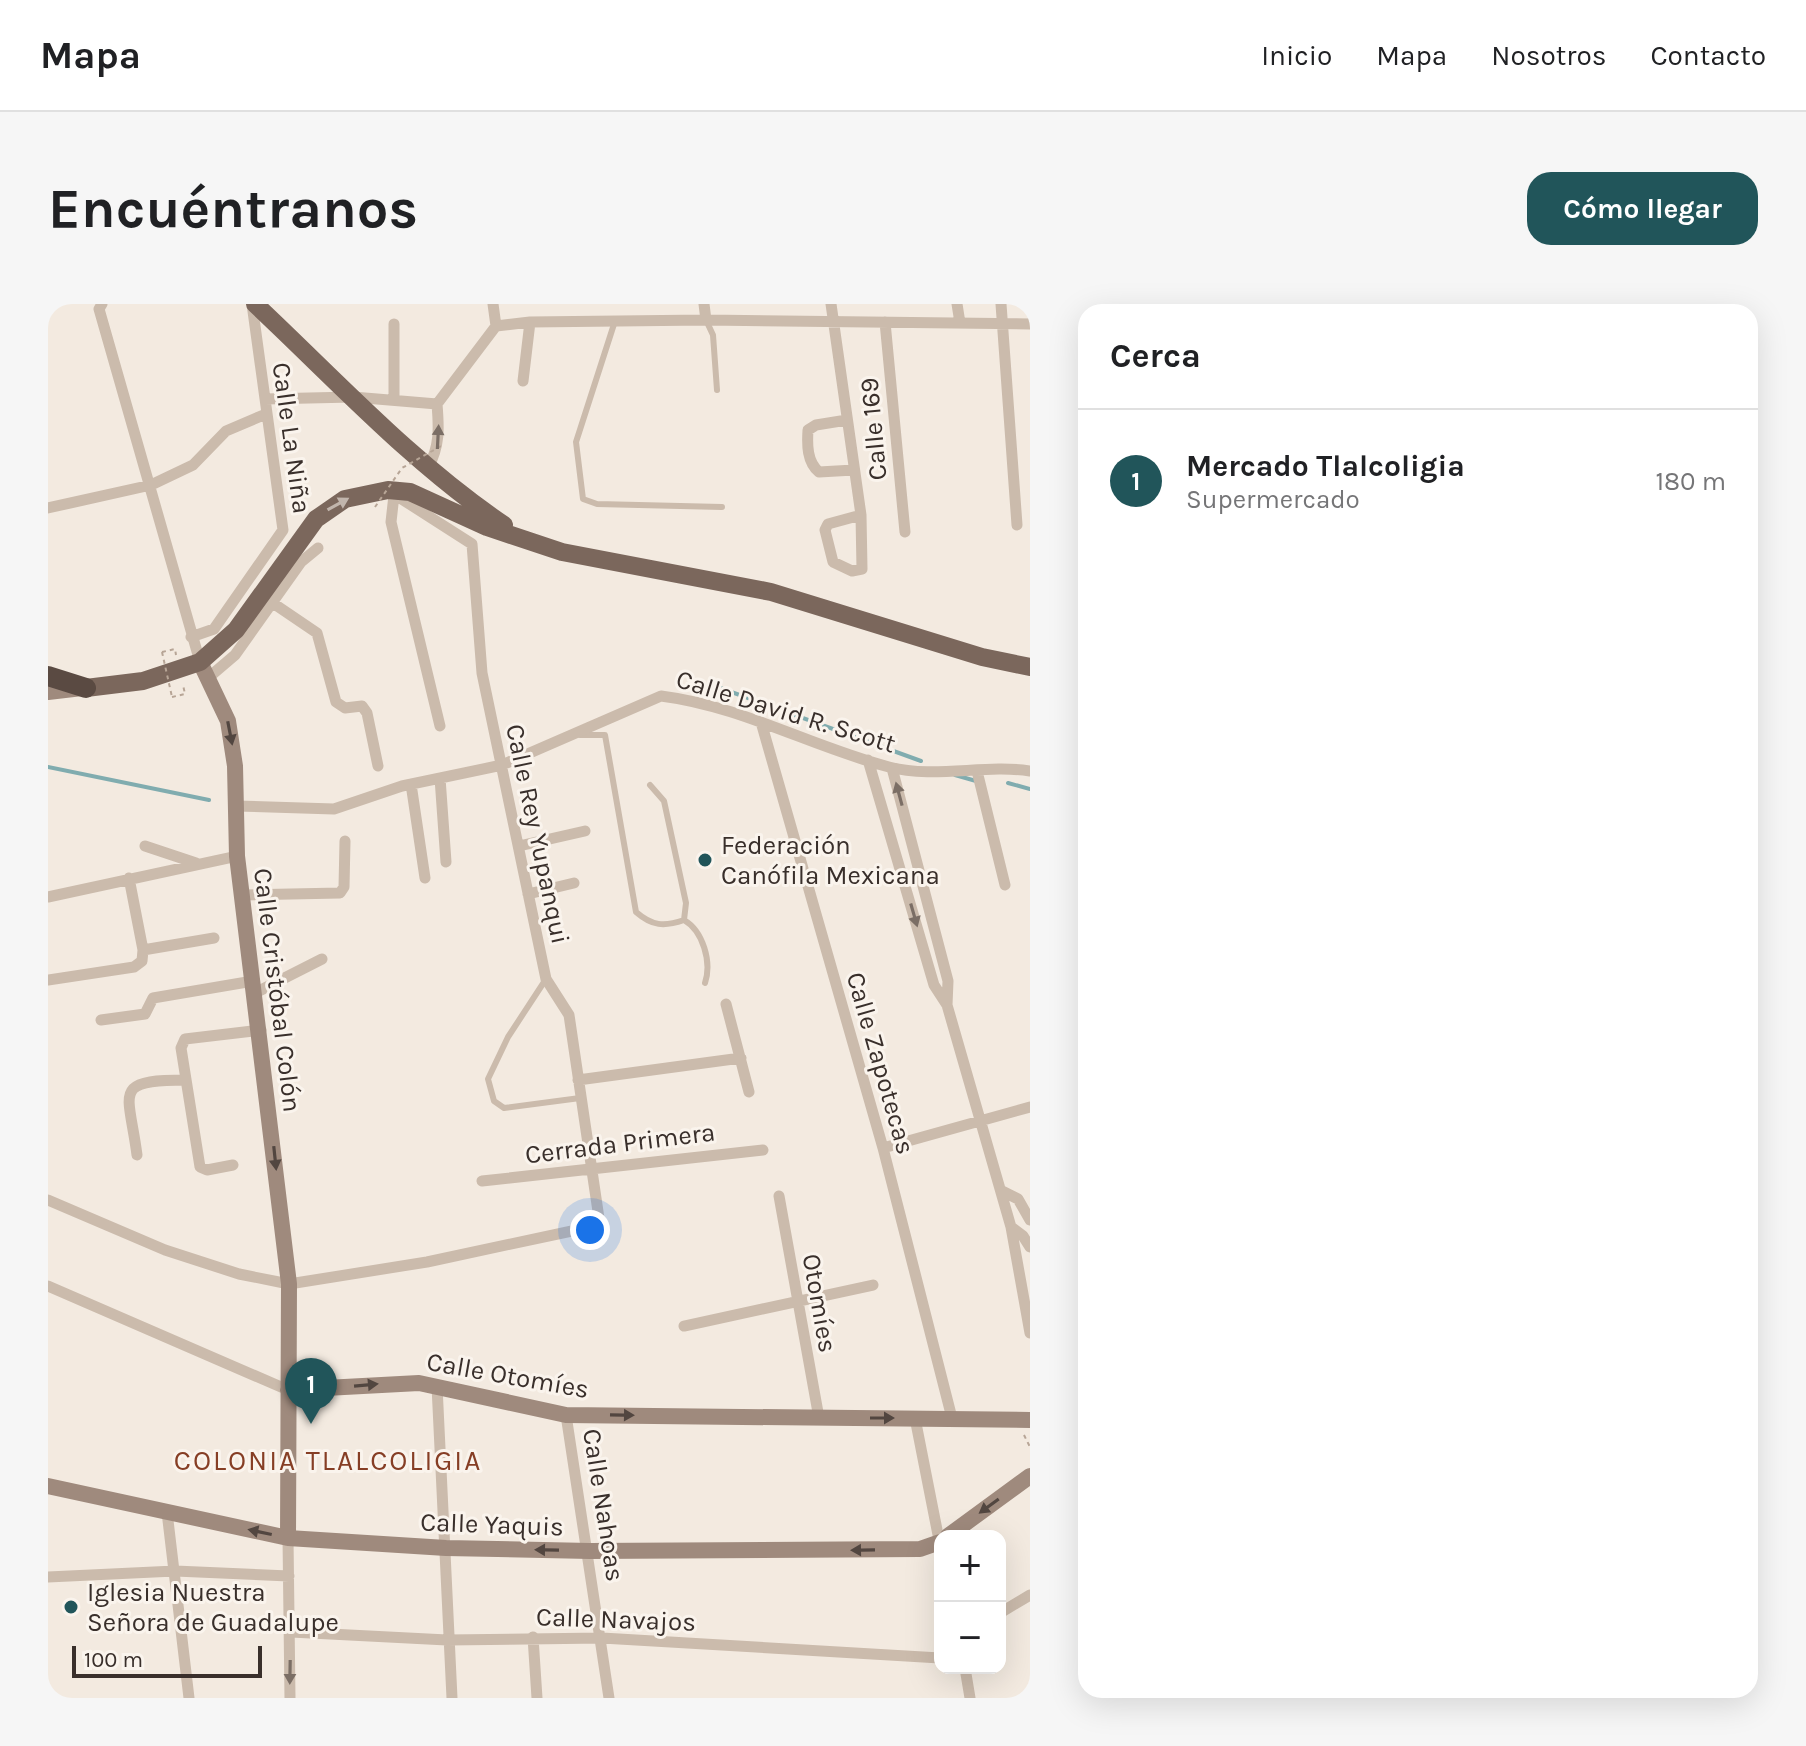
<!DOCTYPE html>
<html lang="es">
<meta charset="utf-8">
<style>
body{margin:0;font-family:Karla,sans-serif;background:#f6f6f6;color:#202124}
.controls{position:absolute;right:24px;bottom:24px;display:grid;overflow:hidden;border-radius:16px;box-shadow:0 8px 32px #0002}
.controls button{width:72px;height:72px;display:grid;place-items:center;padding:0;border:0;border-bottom:2px solid #e0e0e0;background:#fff;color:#202124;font:40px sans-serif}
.scale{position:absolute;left:24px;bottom:20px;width:190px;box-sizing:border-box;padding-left:8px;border:4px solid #392f2b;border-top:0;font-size:22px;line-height:28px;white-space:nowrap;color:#392f2b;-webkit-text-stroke:6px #faf4ed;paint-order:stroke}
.you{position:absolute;left:542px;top:926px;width:28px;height:28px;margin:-20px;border:6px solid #fff;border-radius:50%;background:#1a73e8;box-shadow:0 0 0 12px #1a73e833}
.badge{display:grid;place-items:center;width:52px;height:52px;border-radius:50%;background:#21555a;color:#fff;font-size:26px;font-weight:700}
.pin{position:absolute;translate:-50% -66px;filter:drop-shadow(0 2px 4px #0008)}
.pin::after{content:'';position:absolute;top:42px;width:28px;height:24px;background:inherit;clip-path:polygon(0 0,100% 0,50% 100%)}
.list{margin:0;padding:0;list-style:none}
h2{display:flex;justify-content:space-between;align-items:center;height:104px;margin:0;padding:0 32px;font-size:34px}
h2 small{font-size:26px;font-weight:400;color:#757577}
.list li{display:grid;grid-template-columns:52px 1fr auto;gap:24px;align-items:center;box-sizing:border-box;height:144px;padding:0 32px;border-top:2px solid #e0e0e0}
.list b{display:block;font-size:30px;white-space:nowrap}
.list p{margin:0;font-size:26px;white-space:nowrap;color:#757577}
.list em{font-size:26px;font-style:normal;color:#757577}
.map{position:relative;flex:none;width:982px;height:1394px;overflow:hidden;border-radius:24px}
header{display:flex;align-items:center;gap:48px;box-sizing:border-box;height:112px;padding:0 40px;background:#fff;border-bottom:2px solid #e0e0e0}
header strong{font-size:38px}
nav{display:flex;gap:44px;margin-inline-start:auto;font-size:28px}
.intro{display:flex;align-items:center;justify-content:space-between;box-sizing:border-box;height:192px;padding:0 48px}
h1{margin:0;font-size:56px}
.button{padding:20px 36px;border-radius:24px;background:#21555a;color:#fff;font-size:28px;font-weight:700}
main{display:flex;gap:48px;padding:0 48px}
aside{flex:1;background:#fff;border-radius:24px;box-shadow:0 8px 32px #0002}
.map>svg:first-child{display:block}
</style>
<header>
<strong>Mapa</strong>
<nav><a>Inicio</a><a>Mapa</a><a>Nosotros</a><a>Contacto</a></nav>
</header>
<div class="intro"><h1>Encuéntranos</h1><a class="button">Cómo llegar</a></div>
<main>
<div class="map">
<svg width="982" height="1394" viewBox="0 0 982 1394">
<rect width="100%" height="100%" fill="#f3eae0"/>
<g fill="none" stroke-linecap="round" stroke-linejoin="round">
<path stroke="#80acaf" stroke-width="4" d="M667,382l206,75
M0,463l161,33
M907,471l21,6
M960,479l22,6"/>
<path stroke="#b7a596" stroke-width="2" stroke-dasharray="4 4" stroke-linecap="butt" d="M114,348l13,-3 1,6
M124,393l13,-3 -2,-9
M976,1131l6,12"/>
<path stroke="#cbbbac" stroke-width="6" d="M658,16l7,15 4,55
M567,17l-39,121 7,57 14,5 125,3
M532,431h25l31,177c16,14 28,15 48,8l2,-17 -22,-102 -14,-16
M636,616c19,11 28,42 21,63
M498,675l-38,58 -20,42 6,22 10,7 76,-10"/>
<path stroke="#cbbbac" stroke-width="11" d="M54,0l-3,5 101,353
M656,0l2,16
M783,0l30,211 1,54 -10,2 -19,-9 -8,-32 3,-6 33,-9
M909,0l3,19
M953,0l16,221
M837,18l20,210
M448,22l34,-4 176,-2 324,4
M475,77l7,-59
M217,95l88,-2 84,7
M346,96v-76
M799,116l-31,5 -8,5c-1,15 -1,32 11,42l35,-2
M380,164c12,-22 11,-40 9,-64l59,-78 -3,-22
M346,191l-3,27 49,204
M0,204l103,-23 42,-20 33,-34 40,-17
M213,291l56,38 19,69 9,6 17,-2 5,7 11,53
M143,333l23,-8 69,-99 -31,-226
M160,374l27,-23 66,-93 17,-14
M713,418l122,426 69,270
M820,456l66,225 13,20
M844,464l56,213 -1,24 64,222 19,106
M929,467l28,114
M392,474l6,84
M363,480l14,94
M188,502l98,3 68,-23 100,-21 159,-69c80,10 151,51 228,71 45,12 96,-3 141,4
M97,542l51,17
M471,542l66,-15
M480,590l46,-11
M194,591l98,-2 4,-6 1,-46
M0,593l189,-41
M95,646l71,-12
M0,676l86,-13 8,-6 1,-11 -14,-72
M207,689l67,-34
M678,700l23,88
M53,716l44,-6 8,-16 100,-17
M530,776l163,-22
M835,844l147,-41
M89,851c-8,-63 -26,-75 48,-75
M185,861l-26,5 -7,-3 -19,-119 4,-9 76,-9
M434,877l281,-31
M954,887l16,8 12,21
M731,892l40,222
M0,896l117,50 74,24 50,10 138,-22 173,-37 -31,-210 -23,-36 -64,-306 -10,-129 -75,-48
M963,923l12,9 7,11
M0,982l240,104
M636,1022l189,-41
M389,1082l15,312
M518,1111l43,283
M867,1114l25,127
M119,1208l22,186
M240,1234l2,160
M0,1273l127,-6 114,5
M952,1309l30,-18
M243,1328l156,8 155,-2 338,20
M485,1333l4,61
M917,1364l5,30"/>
<path stroke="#9f8a7d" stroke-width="16" d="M152,358l28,59 7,45 2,90 52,428 -1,254
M0,388l34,-4
M240,1086l131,-7 147,32 464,5
M0,1182l240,52 158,10 144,3 330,-2 20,-7
M900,1232l82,-60"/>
<path stroke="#7b675c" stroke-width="18" d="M207,0c81,76 157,159 249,221
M38,384l57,-7 57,-19 36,-32 80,-111 29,-20 43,-9 22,2 77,35 75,25 209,40 211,65 48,10"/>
<path stroke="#5a4a42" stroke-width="20" d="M0,372l38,12"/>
<path stroke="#b7a596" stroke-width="2" stroke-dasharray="4 4" stroke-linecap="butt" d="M327,203l27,-39 39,-22
M114,348l10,45"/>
</g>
<defs><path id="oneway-solid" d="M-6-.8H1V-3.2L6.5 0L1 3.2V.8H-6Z" transform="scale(2)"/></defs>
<g fill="#7b6e65">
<use href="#oneway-solid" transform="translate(390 133) rotate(-87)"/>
<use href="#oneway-solid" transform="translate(851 490) rotate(-105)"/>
<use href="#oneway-solid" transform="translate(866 611) rotate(74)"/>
<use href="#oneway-solid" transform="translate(242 1368) rotate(91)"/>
</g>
<use fill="#c1b5ac" href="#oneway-solid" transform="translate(290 200) rotate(-29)"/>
<g fill="#524640">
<use href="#oneway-solid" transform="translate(182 429) rotate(79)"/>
<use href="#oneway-solid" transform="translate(227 854) rotate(84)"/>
<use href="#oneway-solid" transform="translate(318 1081) rotate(-5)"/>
<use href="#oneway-solid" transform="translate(574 1111) rotate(1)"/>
<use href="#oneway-solid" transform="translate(834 1114)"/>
<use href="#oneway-solid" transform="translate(941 1202) rotate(144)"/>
<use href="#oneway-solid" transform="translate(212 1228) rotate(-168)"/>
<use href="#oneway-solid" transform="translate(499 1246) rotate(-179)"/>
<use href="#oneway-solid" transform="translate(815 1246) rotate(179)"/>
</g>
<g fill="#21555a" stroke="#faf4ed" stroke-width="3">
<circle cx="657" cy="556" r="8"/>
<circle cx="23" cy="1303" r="8"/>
</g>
<g text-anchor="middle" stroke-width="6" stroke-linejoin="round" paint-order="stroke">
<g font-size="26" fill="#392f2b" stroke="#faf4ed">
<text transform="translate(825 125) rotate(-95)" y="9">Calle 169</text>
<text transform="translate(244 134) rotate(82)" y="9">Calle La Niña</text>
<text transform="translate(738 407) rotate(17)" y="9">Calle David R. Scott</text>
<text transform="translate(490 530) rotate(78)" y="9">Calle Rey Yupanqui</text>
<text transform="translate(230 686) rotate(83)" y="9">Calle Cristóbal Colón</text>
<text transform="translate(833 759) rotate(74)" y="9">Calle Zapotecas</text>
<text transform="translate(572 839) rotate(-7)" y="9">Cerrada Primera</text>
<text transform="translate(772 999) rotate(80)" y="9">Otomíes</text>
<text transform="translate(460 1071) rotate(10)" y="9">Calle Otomíes</text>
<text transform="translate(556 1201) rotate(81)" y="9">Calle Nahoas</text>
<text transform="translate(444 1220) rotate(2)" y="9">Calle Yaquis</text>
<text transform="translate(568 1315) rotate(2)" y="9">Calle Navajos</text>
</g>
<g font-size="26" fill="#392f2b" stroke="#faf4ed" text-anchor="start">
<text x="673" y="550">Federación<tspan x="673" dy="30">Canófila Mexicana</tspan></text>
<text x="39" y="1297">Iglesia Nuestra<tspan x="39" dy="30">Señora de Guadalupe</tspan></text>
</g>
<g font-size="28" letter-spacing="2" fill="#863e25" stroke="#faf4ed">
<text x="280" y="1166">COLONIA TLALCOLIGIA</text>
</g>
</g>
</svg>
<div class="controls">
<button>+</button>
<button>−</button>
</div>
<div class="scale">100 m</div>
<div class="you"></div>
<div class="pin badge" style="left:263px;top:1120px">1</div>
</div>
<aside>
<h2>Cerca<small></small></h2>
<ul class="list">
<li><span class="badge">1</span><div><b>Mercado Tlalcoligia</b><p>Supermercado</p></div><em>180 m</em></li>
</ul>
</aside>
</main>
